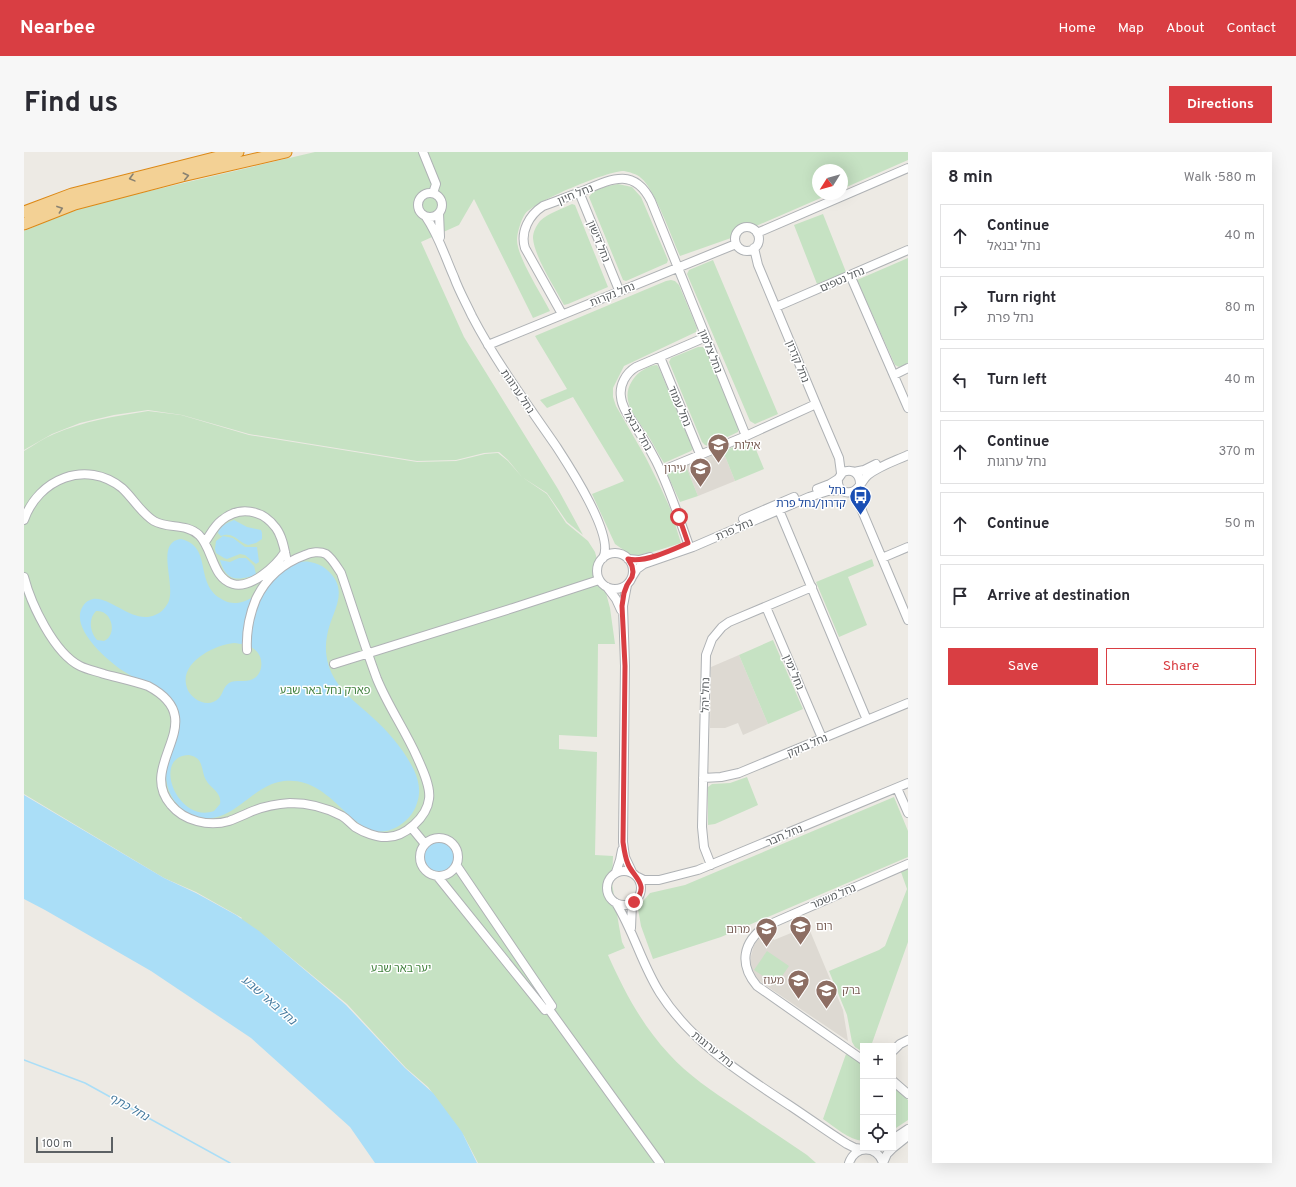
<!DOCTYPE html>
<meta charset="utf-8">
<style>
body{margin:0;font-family:Overpass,"Noto Sans Hebrew",sans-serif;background:#f7f7f7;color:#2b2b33}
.controls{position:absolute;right:12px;bottom:12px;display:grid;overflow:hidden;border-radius:0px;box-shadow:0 4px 16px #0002}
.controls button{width:36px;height:36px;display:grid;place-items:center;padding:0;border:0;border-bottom:1px solid #e1e1e2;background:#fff;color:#2b2b33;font:20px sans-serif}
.compass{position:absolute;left:788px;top:12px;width:36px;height:36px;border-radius:50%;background:#fff;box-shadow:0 4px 16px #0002;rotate:233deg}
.scale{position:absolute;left:12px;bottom:10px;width:77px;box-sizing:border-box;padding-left:4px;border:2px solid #5c6063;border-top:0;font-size:11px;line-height:14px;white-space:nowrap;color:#5c6063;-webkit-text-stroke:3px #fff;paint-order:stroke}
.stop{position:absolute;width:12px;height:12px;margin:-9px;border:3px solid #d93e43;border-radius:50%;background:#fff}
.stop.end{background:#d93e43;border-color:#fff;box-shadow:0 1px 4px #0008}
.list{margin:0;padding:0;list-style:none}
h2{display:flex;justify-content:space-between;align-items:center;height:52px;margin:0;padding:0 16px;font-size:17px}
h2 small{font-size:13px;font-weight:400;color:#7c7c81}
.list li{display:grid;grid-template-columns:26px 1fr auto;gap:12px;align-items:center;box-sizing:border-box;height:64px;margin:0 8px 8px;padding:0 8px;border:1px solid #e1e1e2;border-radius:0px}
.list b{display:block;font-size:15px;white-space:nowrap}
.list p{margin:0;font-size:13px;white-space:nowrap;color:#7c7c81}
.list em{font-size:13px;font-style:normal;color:#7c7c81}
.actions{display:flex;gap:8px;padding:12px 16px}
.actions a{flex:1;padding:9px 0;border:1px solid #d93e43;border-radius:0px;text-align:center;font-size:14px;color:#d93e43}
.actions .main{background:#d93e43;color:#fff}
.icon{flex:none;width:22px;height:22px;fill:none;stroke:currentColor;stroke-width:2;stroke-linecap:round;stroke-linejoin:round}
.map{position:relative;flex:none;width:884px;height:1011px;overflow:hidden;border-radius:0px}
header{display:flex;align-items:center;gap:24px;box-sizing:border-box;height:56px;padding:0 20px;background:#d93e43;color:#fff}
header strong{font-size:19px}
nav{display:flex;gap:22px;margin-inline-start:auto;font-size:14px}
.intro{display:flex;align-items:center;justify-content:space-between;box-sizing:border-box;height:96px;padding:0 24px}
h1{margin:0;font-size:28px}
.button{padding:10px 18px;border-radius:0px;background:#d93e43;color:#fff;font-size:14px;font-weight:700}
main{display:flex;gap:24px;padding:0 24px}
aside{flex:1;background:#fff;border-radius:0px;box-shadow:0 4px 16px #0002}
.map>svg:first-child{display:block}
</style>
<header>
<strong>Nearbee</strong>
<nav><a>Home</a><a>Map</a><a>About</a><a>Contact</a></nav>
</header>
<div class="intro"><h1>Find us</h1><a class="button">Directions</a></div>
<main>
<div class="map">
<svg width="884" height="1011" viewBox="0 0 884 1011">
<rect width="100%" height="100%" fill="#edeae4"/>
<path fill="#ddd9d2" d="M699,299l12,30 -37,15 -12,-30z
M715,503l29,69 -25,11 -5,-12 -13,5h-15l1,-61z
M784,774l35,84 5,31 -86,-58 -8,-7 -4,-9 1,-11 3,-11 8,-11 6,-5 6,11z"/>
<path fill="#c6e2c3" d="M291,0h593v8l-66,29v-19h-24v24h12l-74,32 -9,-4c-9,3 -13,7 -16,16l-51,18c-8,-18 -26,-68 -39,-78 -4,-4 -12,-6 -17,-7 -17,0 -89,30 -99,43 -4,6 -8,19 -8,26 0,17 25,55 33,71l-17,7 -59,-119 -15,26 -38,17 43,95 94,152 25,46 -16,-13 -20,-29 -25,-16 -14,-17 -9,-8 -15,1 -28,7 -39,1 -168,-27 -67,-19 -34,-5 -34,5 -34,8 -28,11 -28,16v-219l33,-14 37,-13z
M594,32l14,3 9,10 27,63 -1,3 -41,18 -3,-1 -34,-83c5,-9 20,-11 29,-13z
M548,52l3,1 33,82 -40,17 -4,1c-9,-17 -30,-49 -31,-67 0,-6 3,-12 7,-17 8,-8 22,-12 32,-17z
M799,62l23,58 -29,12 -23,-59z
M884,106v106l-9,3 -4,-2 -38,-85z
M689,108l65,154 -23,10 -5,-3 -63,-147 2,-4z
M647,128l4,1 4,4 18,43 -1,4 -72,34 -11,22v9l3,9 30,52 13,26 11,24 11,35 -41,13h-8l-17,-12 -23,-50 32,-13 -51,-84 -26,11 -7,-8 27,-11 -32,-53 131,-55z
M674,195h5l3,3 32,77v5l-30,14 -3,-1 -3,-3 -33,-80 2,-4z
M633,213l2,3 34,81 -2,2 -27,12c-6,-9 -11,-20 -17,-29 -10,-16 -28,-33 -15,-53 2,-3 4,-6 8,-9 5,-3 10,-7 17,-7z
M124,259l33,4 68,20 168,27 39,-1 29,-7 13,-1 10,8 14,16 25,17 19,29 22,18 7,11 15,56 5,36h-17l-1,93 -38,-2v14l38,3 -2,103 18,1 -1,27 7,43 3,16 3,6 -17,7c16,36 34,70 61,99 19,21 43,37 67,53 23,16 47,32 71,48l9,8h-338l-14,-27 -36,-49 -22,-19 -59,-64 -79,-65 -28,-19 2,-2 -46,-26 -32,-14 -140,-84v-343c10,-6 20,-13 30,-17 30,-13 62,-18 94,-23z
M728,288l12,29 -29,12 -12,-30z
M662,314l12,30 -18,6 -13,-28z
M848,407l2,7 -26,11 19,48 -28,12 -23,-55z
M749,488l30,69 -35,15 -29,-69z
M723,625l11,28 -43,19 -7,1v-38l4,-3 18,-1z
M870,645l14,34v26l-187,80 -68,22 -12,-33 -3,-17 6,-9 6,-7 35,-8z
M884,717v73l-37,104h-8v6l-8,-5 -3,-5 -5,-27 -18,-44 50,-21 6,-4 22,-57 -6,-17z
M743,799l22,15 -13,19 -22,-15z
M822,902l17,10v77c-14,-1 -28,-14 -40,-22z
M869,935l15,13v20l-15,10z"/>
<path fill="#aadef7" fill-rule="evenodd" d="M210,368l13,7 14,3 1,3v6l-6,4 -8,2c-11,-4 -15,-14 -27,-9l-3,-3c2,-7 9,-10 16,-13z
M199,384l10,2 12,9h12l2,15 -3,2 -11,-9 -5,-1 -13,5 -3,-1 -8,-5 -1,-4 1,-8z
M157,387c31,8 14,40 37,58 5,3 10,6 16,6 31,0 43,-46 76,-41 6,1 11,3 16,7 26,22 5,42 1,67 -3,15 0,31 9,45 9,14 23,24 36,36 17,15 32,33 42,53 5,11 7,22 3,33 -3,11 -12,20 -22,25 -42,20 -59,-53 -111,-47 -37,4 -56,56 -99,30 -12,-8 -19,-22 -19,-36 -2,-24 17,-34 11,-61 -13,-12 -26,-23 -39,-34 -6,-4 -12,-7 -18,-11 -15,-11 -51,-42 -37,-63 17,-24 46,21 72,9 6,-2 10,-7 13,-12 9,-18 -14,-61 13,-64zM72,459c16,-2 22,24 8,30l-7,-1c-7,-8 -9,-21 -1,-29zM210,491c7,1 14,1 20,6 10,7 10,24 -1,30 -8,4 -17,0 -24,4 -6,4 -6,11 -10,15 -10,11 -28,2 -32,-10 -9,-25 27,-43 47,-45zM165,603c5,1 9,3 11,7 3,6 3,13 6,18 5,9 16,12 14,24l-6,7c-37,13 -63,-55 -25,-56z
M215,406h7l8,8 2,8c-4,3 -8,3 -13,4 -13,3 -20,-6 -23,-18l10,2z
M0,643l140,83 32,15 40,22 23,16 87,74 59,63 28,25 29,39 15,31h-102l-25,-36 -99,-89 -100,-67 -106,-61 -21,-11z
M399 705a16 16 0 1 1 32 0a16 16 0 1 1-32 0Z"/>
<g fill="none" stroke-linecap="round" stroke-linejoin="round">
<path stroke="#aadef7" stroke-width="1.5" d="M0,908l61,23 145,80"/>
<defs>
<path id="minor" d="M399,0l13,32 -3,9
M555,40l40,98
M394 53a12 12 0 1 1 24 0a12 12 0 1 1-24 0Z
M415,61l1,24
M402,65c13,19 19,40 28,60 5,14 12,26 18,39 24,46 55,88 84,130 13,20 59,90 47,112
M711 87a12 12 0 1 1 24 0a12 12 0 1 1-24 0Z
M733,81l151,-65
M730,96l4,17 58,139 23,54 2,15
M826,123l58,133
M752,155l132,-57
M538,162l-37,-66c-5,-16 4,-33 18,-42 14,-5 27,-10 40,-15 28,-12 51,-24 68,10l95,235
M464,193l248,-101
M636,205l40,97
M870,223l14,-7
M637,319l85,-35 70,-32
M830,320l10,-2 12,-6
M836,332c0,-10 -7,-16 -17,-12l-5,7c-1,8 4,15 13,13 8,-1 11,-12 17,-17 11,-9 27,-14 40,-20
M793,337l13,-5 8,-5
M833,337l3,17 48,114
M755,358l88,210
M719,367l51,-22
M0,368c14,-41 62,-61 98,-32 11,10 19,25 32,33 14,8 32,2 45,14 14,14 13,43 34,49 18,5 43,-18 52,-32
M181,390c5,-7 9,-16 17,-22 17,-14 40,-11 54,8 6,8 8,19 10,29
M664,391c-10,-28 -19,-56 -32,-82 -5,-10 -11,-20 -17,-29 -6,-11 -17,-22 -18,-35 -2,-12 5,-24 15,-30l70,-30
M573 419a18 18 0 1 1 36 0a18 18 0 1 1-36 0Z
M858,406l26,-11
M604,407l11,1 11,-3
M0,425c7,27 30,76 56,89 8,4 16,5 24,8 15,4 29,7 44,12 66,35 -13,78 23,119 13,16 38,22 58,16 6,-2 12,-5 19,-8 13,-6 27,-9 42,-10 18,0 37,5 52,13 5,3 9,8 13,11 8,5 22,11 32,10 18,0 40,-20 42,-38 2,-12 -7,-31 -12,-42 -12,-27 -29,-51 -40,-78 -13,-35 -24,-71 -36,-106 -4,-6 -9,-15 -15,-19 -6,-3 -15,-2 -21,1 -22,8 -39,23 -49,44 -7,17 -10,33 -9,51
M608,425l5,-8 7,-5 49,-17 116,-50 19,-6 14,-1
M603,433l-4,21 2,60 -2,176 2,15 7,15
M583,435l9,12 5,11
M742,455l56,131
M310,512l179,-56 86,-28
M679,626l18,-1 18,-4 169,-70
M873,636l11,25
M387,675l14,17
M396 705a19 19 0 1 1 38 0a19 19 0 1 1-38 0Z
M687,713l-7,-18 -2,-20 4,-172 6,-16 10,-12 7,-5 83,-35
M433,714l95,140
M583 736a17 17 0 1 1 34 0a17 17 0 1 1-34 0Z
M592,720l4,-12 2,-10
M414,725l107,133
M614,725l6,3h15l39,-10 210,-87
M592,751c18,29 26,62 44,90 32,50 83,82 132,114 18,12 36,25 55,37l8,4 8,1
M607,776l1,-25
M524,856l112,155
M869,899l7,-7 8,-4
M839,908l-106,-74c-18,-21 -15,-44 9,-60l142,-62
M869,929l15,13
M869,987l15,-10
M869,996l15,-12
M825,1011c6,-18 28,-18 34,0
M859,1011l4,-9 6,-6"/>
<path id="highway" d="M0,60l48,-18 166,-42
M0,72l51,-20 107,-28 104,-24"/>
</defs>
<use href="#minor" stroke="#afb2b5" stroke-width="10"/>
<use href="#highway" stroke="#dc8815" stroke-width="13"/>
<use href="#minor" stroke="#fff" stroke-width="8"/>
<use href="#highway" stroke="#f3d195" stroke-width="11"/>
</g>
<defs><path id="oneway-chevron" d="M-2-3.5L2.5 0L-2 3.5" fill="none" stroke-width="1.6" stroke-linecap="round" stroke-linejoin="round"/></defs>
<g stroke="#898272">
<use href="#oneway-chevron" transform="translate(162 24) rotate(-13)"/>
<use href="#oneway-chevron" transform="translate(108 26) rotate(165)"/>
<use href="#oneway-chevron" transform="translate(36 57) rotate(-20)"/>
</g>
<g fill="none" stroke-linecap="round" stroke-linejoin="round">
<path stroke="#d93e43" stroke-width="5" d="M610,750c17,-17 -1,-25 -6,-38 -3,-7 -4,-15 -5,-22l2,-176 -3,-60 2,-13 3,-8 5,-8 1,-5 -1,-6 -4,-7c17,4 44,-9 60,-16l-9,-26"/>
</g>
<defs>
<symbol id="school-pin" viewBox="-11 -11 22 30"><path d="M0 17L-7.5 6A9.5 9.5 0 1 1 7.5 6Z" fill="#8d6e63" stroke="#fff"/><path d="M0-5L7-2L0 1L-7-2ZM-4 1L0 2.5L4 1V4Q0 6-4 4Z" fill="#fff"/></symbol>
<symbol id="bus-pin" viewBox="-11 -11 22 30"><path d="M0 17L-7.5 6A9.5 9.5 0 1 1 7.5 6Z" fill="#1a4fb4" stroke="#fff"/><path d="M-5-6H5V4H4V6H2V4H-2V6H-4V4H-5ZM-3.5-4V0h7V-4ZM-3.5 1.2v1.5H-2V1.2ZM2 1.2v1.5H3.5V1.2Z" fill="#fff"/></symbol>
</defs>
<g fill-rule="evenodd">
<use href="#school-pin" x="682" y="280" width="25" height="34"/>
<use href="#school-pin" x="664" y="304" width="25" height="34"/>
<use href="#bus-pin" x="824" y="332" width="25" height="34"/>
<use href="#school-pin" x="764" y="762" width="25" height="34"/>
<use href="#school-pin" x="730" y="764" width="25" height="34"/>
<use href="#school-pin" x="762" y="816" width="25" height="34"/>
<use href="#school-pin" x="790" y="826" width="25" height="34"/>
</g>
<g text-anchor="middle" stroke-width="3" stroke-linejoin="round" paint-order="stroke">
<g font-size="11" fill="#5c6063" stroke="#fff">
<text transform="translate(551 42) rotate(-22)" y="4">נחל חיון</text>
<text transform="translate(575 89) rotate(68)" y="4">נחל דישון</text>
<text transform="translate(818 127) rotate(-23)" y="4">נחל נטפים</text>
<text transform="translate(588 142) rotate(-22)" y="4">נחל נקרות</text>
<text transform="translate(687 199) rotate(68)" y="4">נחל צלמון</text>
<text transform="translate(774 209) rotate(68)" y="4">נחל קדרון</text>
<text transform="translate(494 239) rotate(56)" y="4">נחל ערוגות</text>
<text transform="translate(656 254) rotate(67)" y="4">נחל עמוד</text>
<text transform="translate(614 278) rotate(59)" y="4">נחל יבנאל</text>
<text transform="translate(710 377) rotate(-23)" y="4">נחל פרת</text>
<text transform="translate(770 520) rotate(67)" y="4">נחל ימין</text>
<text transform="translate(681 543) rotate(-89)" y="4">נחל יהל</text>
<text transform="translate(783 593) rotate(-23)" y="4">נחל בוקק</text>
<text transform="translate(760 683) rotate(-23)" y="4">נחל חבר</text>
<text transform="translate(809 744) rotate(-23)" y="4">נחל משמר</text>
<text transform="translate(689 897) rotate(39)" y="4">נחל ערוגות</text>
</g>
<g font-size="11" fill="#785e54" stroke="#fff" text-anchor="start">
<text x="710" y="297">אילות</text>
<text x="662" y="320" text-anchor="end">עירון</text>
<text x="792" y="778">רום</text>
<text x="726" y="781" text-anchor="end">מרום</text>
<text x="760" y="832" text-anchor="end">מעוז</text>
<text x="818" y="842">ברק</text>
</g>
<g font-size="11" fill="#164399" stroke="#fff" text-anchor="end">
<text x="822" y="342">נחל<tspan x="822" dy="13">קדרון/נחל פרת</tspan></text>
</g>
<g font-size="11" fill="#41813d" stroke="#fff">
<text x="301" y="542">פארק נחל באר שבע</text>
<text x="377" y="820">יער באר שבע</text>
</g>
<g font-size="12" font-style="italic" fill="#467b9f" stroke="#fff">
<text transform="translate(245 848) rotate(41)" y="4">נחל באר שבע</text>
<text transform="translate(105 955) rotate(29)" y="4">נחל כתף</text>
</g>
</g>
</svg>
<div class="controls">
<button>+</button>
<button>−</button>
<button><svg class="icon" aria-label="locate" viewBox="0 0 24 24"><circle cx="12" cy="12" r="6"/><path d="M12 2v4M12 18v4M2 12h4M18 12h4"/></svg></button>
</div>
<svg class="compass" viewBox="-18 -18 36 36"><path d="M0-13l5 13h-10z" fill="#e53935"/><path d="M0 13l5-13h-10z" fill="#7c7c81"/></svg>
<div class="scale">100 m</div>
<div class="stop" style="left:655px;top:365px"></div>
<div class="stop end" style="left:610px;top:750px"></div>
</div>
<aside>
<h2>8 min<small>Walk · 580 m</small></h2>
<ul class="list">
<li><svg class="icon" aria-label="ahead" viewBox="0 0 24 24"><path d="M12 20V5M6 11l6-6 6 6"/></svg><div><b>Continue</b><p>נחל יבנאל</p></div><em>40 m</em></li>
<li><svg class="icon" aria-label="right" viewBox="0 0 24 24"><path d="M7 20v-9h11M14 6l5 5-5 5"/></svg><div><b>Turn right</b><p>נחל פרת</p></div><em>80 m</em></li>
<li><svg class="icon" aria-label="left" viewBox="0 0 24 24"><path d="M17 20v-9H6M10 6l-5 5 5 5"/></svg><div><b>Turn left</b></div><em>40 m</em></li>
<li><svg class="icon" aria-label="ahead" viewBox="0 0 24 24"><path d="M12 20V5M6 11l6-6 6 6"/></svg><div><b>Continue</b><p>נחל ערוגות</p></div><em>370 m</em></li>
<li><svg class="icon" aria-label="ahead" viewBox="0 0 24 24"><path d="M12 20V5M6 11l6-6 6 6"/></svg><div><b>Continue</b></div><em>50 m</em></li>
<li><svg class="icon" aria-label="arrive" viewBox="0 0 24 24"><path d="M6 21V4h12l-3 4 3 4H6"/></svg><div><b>Arrive at destination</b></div></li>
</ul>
<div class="actions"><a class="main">Save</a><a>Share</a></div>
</aside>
</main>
